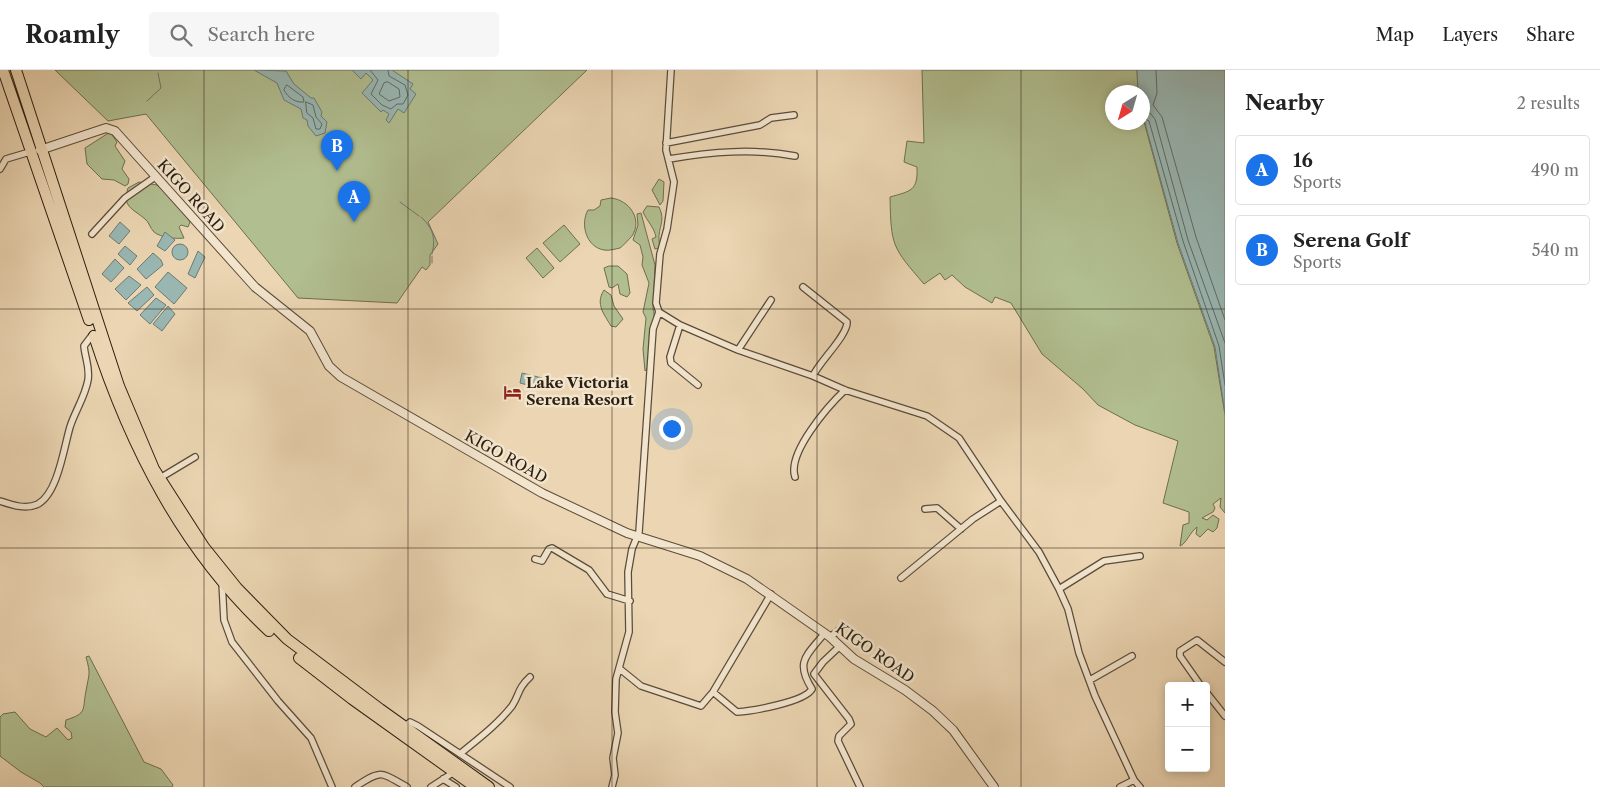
<!DOCTYPE html>
<meta charset="utf-8">
<style>
body{margin:0;font-family:"Libre Caslon Text",serif;background:#f6f6f6;color:#222}
.controls{position:absolute;right:15px;bottom:15px;display:grid;overflow:hidden;border-radius:5px;box-shadow:0 2px 8px #0003}
.controls button{width:45px;height:45px;display:grid;place-items:center;padding:0;border:0;border-bottom:1px solid #e0e0e0;background:#fff;color:#222;font:25px sans-serif}
.compass{position:absolute;left:1105px;top:15px;width:45px;height:45px;border-radius:50%;background:#fff;box-shadow:0 2px 8px #0003;rotate:217deg}
.you{position:absolute;left:671px;top:358px;width:18px;height:18px;margin:-12px;border:4px solid #fff;border-radius:50%;background:#1a73e8;box-shadow:0 0 0 8px #1a73e833}
.badge{display:grid;place-items:center;width:32px;height:32px;border-radius:50%;background:#1a73e8;color:#fff;font-size:16px;font-weight:700}
.pin{position:absolute;translate:-50% -41px;filter:drop-shadow(0 1px 2px #0008)}
.pin::after{content:'';position:absolute;top:26px;width:18px;height:15px;background:inherit;clip-path:polygon(0 0,100% 0,50% 100%)}
.list{margin:0;padding:0;list-style:none}
h2{display:flex;justify-content:space-between;align-items:center;height:65px;margin:0;padding:0 20px;font-size:21px}
h2 small{font-size:16px;font-weight:400;color:#767676}
.list li{display:grid;grid-template-columns:32px 1fr auto;gap:15px;align-items:center;box-sizing:border-box;height:70px;margin:0 10px 10px;padding:0 10px;border:1px solid #e0e0e0;border-radius:5px}
.list b{display:block;font-size:19px;white-space:nowrap}
.list p{margin:0;font-size:16px;white-space:nowrap;color:#767676}
.list em{font-size:16px;font-style:normal;color:#767676}
.icon{flex:none;width:28px;height:28px;fill:none;stroke:currentColor;stroke-width:2;stroke-linecap:round;stroke-linejoin:round}
.map{position:relative;flex:none;width:1225px;height:717px;overflow:hidden}
header{display:flex;align-items:center;gap:30px;box-sizing:border-box;height:70px;padding:0 25px;background:#fff;border-bottom:1px solid #e0e0e0}
header strong{font-size:24px}
nav{display:flex;gap:28px;margin-inline-start:auto;font-size:18px}
.search{width:350px;height:45px;background:#f6f6f6;display:flex;align-items:center;gap:12px;box-sizing:border-box;padding:0 18px;border-radius:5px;color:#767676;font-size:19px}
main{display:flex}
aside{flex:1;background:#fff}
.map>svg:first-child{display:block}
</style>
<header>
<strong>Roamly</strong>
<div class="search"><svg class="icon" aria-label="search" viewBox="0 0 24 24"><circle cx="10" cy="10" r="6"/><path d="M15 15l6 6"/></svg>Search here</div>
<nav><a>Map</a><a>Layers</a><a>Share</a></nav>
</header>
<main>
<div class="map">
<svg width="1225" height="717" viewBox="0 0 1225 717">
<rect width="100%" height="100%" fill="#ebd5b2"/>
<filter id="stains"><feTurbulence type="fractalNoise" baseFrequency=".004" numOctaves="4"/><feColorMatrix values="0 0 0 0 .2 0 0 0 0 .09 0 0 0 0 .02 0 0 0 .5 -.17"/></filter>
<radialGradient id="worn" r=".72"><stop offset=".6" stop-color="#630" stop-opacity="0"/><stop offset="1" stop-color="#630" stop-opacity=".3"/></radialGradient>
<path fill="#b1be90" stroke="#6e6e50" d="M55,0h532l-159,152 10,22 -8,11v10l-4,5 -4,-3 -25,36 -99,-5 -152,-184 -38,7z
M922,0h215l1,22h-26v30h30l1,-4 34,125 37,104 11,68v98l-5,-6 1,-9 -8,6 2,4 -2,4 -11,6 5,2 6,-5 6,4 -2,9 -4,4 -5,-3 -8,8 -4,-3 1,-7c-7,5 -11,17 -17,19l3,-21 6,-2v-11l-26,-9 15,-62 -43,-16 -37,-20 -15,-16 -41,-35 -31,-51 -16,-6 -3,6 -27,-16 -13,-12 -7,5 -5,-7 -16,11c-32,-37 -33,-38 -34,-87 21,-6 28,-6 27,-30l-13,-5 3,-21 17,2z
M110,62l7,10 -2,4 10,15 -3,8 7,10 -1,5 -3,2 -11,-6 -12,-1 -15,-15 -2,-16z
M659,109l5,3 -1,19 -3,4 -8,-15z
M139,112l18,3 24,23 9,14 -2,5 -7,-2 -2,2 5,11c-7,1 -23,0 -30,-6 -4,-4 -5,-10 -9,-13 -13,-11 -23,-12 -17,-31z
M611,128c18,2 32,21 21,38 -1,1 -10,11 -12,12 -5,1 -11,3 -16,2 -18,-3 -24,-26 -16,-40h6l6,-4 1,-6z
M647,136l12,1c7,14 -1,20 0,33 0,2 1,5 0,8l-4,1 -3,-10 4,-2c-2,-10 -9,-16 -13,-25z
M641,143l14,52 -2,44c4,11 0,55 -8,62l-2,-22 3,-31 -3,-6 6,-29 -7,-18 1,-8 -3,-12 -7,-5 5,-15 -1,-11z
M564,155l16,19 -20,18 -17,-19z
M537,178l17,20 -11,10 -17,-20z
M609,196h9l9,8 3,19 -3,4 -7,-3 -2,-10 -6,4 -3,-1 -5,-19z
M604,220l7,5 3,11 9,13 -7,8 -5,-1c-7,-12 -16,-22 -7,-36z
M89,586l55,106 17,7 12,16 -1,2h-128l-4,-4 -19,-11 -21,-16v-39l3,-3 12,-2 15,17 16,8 11,-9 11,12 4,-2 -1,-6 -6,-5 1,-7c22,-7 16,-10 20,-29 3,-18 5,-16 0,-34z"/>
<path fill="#99b7b3" stroke="#6d7a72" d="M254,0l32,1 8,13 17,14h3l8,14 -1,4 6,6 -2,11 -9,3 -8,-10 -1,-6 -4,-2 -2,-9 -17,-9 -7,-17z
M352,0h40l21,14 -3,5 6,5 -12,19 -6,-4 -9,14 -3,-3 3,-6 -6,-4 -2,2 -19,-19 11,-13 -7,-7 -5,6z
M1137,0h88v343l-10,-66 -37,-104 -35,-127 -1,-24h-4z
M120,152l10,9 -11,13 -10,-8z
M165,162l10,8 -10,11 -8,-5z
M172 182a8 8 0 1 1 16 0a8 8 0 1 1-16 0Z
M125,176l12,10 -7,9 -12,-11z
M198,181l7,6 -10,21 -7,-4z
M153,183l8,7 2,5 -17,14 -9,-10z
M115,189l9,9 -13,14 -9,-8z
M168,202l19,16 -13,16 -19,-17z
M129,206l12,9 -15,15 -11,-11z
M147,217l7,8 -17,16 -9,-8z
M156,228l10,7 -16,19 -10,-9z
M168,236l7,8 -13,17 -9,-7z
M522,303l20,5v6l-3,4 -19,-5z"/>
<g fill="none" stroke-linecap="round" stroke-linejoin="round">
<path stroke="#626b62" stroke-width="1" d="M370,0l8,10 -7,14 11,11 9,4 6,-5h6l5,-9 -3,-10 -16,-9 -1,-6
M1156,0l1,23 -4,12 9,12 34,120 29,83
M388,12l11,7 1,8 -11,4 -10,-7 5,-11z
M287,15l16,12 1,5c-8,1 -16,-4 -20,-12z
M306,32l7,3 3,12 6,7 -2,5h-4l-3,-11 -6,-5z
M1142,41l8,2 5,6 33,121 37,103
M1142,47l7,4 34,120 36,105 6,39"/>
<path stroke="#6d7a72" stroke-width="1" d="M147,31l14,-13 -3,-15
M400,132l19,14
M421,147c12,11 15,21 11,37
M432,186v7"/>
<defs>
<path id="minor" d="M671,0l-5,80 8,32 -7,47 -7,25 -4,49 3,9 21,13 58,25 75,26 32,14 82,26 32,22 42,63 38,51 20,37 9,20 11,44 16,43 39,84 -14,7
M666,73l94,-18 11,-7 23,-3
M669,89c42,-7 84,-11 126,-3
M0,99l6,-10 27,-8
M92,164l33,-36 30,-21
M803,217l44,35c1,13 -28,40 -34,54
M680,255l-10,32 1,6 27,22
M738,280l33,-50
M795,407c-8,-24 33,-71 50,-87
M160,408l35,-21
M0,431c12,4 26,9 38,3 20,-11 26,-57 32,-77 5,-16 15,-30 18,-47 2,-13 -3,-22 -4,-34l9,-12
M925,439l12,-1 24,21
M535,489l7,2 7,-12 3,-1 37,22 18,24 23,7
M901,508l72,-59 28,-18
M222,512l2,38 8,22 46,59 33,37 21,49
M1059,519l45,-28 36,-5
M830,567l13,-10
M840,576l-17,16 -9,12 35,45 2,5 -12,12 -1,5 22,46
M620,599l21,17 60,20 12,-14 58,-98
M1090,610l42,-24
M1201,616l-21,-30v-5l17,-11 28,22
M713,622l24,20c15,-1 68,-10 75,-23 -17,-27 -6,-33 12,-55
M1206,622l19,24
M404,657l6,-5 8,4 92,61
M460,684c18,-15 37,-29 52,-48 8,-12 5,-17 18,-29
M443,709l13,8
M1134,710l6,7
M355,717c27,-18 25,-15 52,0
M431,717l23,-15
M612,717l3,-12 -2,-17 5,-25 -3,-21 1,-33 13,-47 -1,-60 4,-23 7,-17 14,-203 6,-17"/>
<path id="tertiary" d="M40,80l66,-22 9,3 140,156 55,44 19,35 12,11 201,116 85,40 73,23 47,23 83,58 24,22 51,31 28,21 20,19 41,57"/>
<path id="trunk" d="M3,0l86,250
M16,0l103,316 35,83 50,78 33,41 50,51 93,70 109,78
M94,266c36,111 89,215 175,295
M299,588l53,41 123,88"/>
</defs>
<use href="#minor" stroke="#5b4c39" stroke-width="8"/>
<use href="#tertiary" stroke="#5b4c39" stroke-width="10"/>
<use href="#trunk" stroke="#2b1f11" stroke-width="12"/>
<use href="#minor" stroke="#f2e4cd" stroke-width="5.5"/>
<use href="#tertiary" stroke="#f2e4cd" stroke-width="8"/>
<use href="#trunk" stroke="#ebd5b2" stroke-width="10"/>
</g>
<path fill="none" stroke="#2b1f11" stroke-width="1" stroke-opacity="0.55" d="M204,0v717M408,0v717M612,0v717M817,0v717M1021,0v717M0,239h1225M0,478h1225"/>
<defs>
<symbol id="hotel-bare" viewBox="-9 -9 18 18"><path d="M-6-4.5h1.5V1H6V5H4.5V3h-9V5H-6ZM-4 0a1.8 1.8 0 1 1 3.6 0ZM.5 0V-2.5h3Q6-2.5 6 0Z" fill="#8f2418" stroke="#f2e4cd" stroke-width="2.5" paint-order="stroke"/></symbol>
</defs>
<g fill-rule="evenodd">
<use href="#hotel-bare" x="500" y="310" width="25" height="25"/>
</g>
<g text-anchor="middle" stroke-width="5" stroke-linejoin="round" paint-order="stroke">
<g font-size="15" fill="#2b1f11" stroke="#f2e4cd">
<text transform="translate(191 126) rotate(48)" y="5">KIGO ROAD</text>
<text transform="translate(506 387) rotate(29)" y="5">KIGO ROAD</text>
<text transform="translate(875 583) rotate(35)" y="5">KIGO ROAD</text>
</g>
<g font-size="15" font-weight="bold" fill="#2b1f11" stroke="#f2e4cd" text-anchor="start">
<text x="526" y="318">Lake Victoria<tspan x="526" dy="17">Serena Resort</tspan></text>
</g>
</g>
<rect width="100%" height="100%" filter="url(#stains)"/>
<rect width="100%" height="100%" fill="url(#worn)"/>
</svg>
<div class="controls">
<button>+</button>
<button>−</button>
</div>
<svg class="compass" viewBox="-18 -18 36 36"><path d="M0-13l5 13h-10z" fill="#e53935"/><path d="M0 13l5-13h-10z" fill="#767676"/></svg>
<div class="you"></div>
<div class="pin badge" style="left:354px;top:152px">A</div>
<div class="pin badge" style="left:337px;top:101px">B</div>
</div>
<aside>
<h2>Nearby<small>2 results</small></h2>
<ul class="list">
<li><span class="badge">A</span><div><b>16</b><p>Sports</p></div><em>490 m</em></li>
<li><span class="badge">B</span><div><b>Serena Golf</b><p>Sports</p></div><em>540 m</em></li>
</ul>
</aside>
</main>
